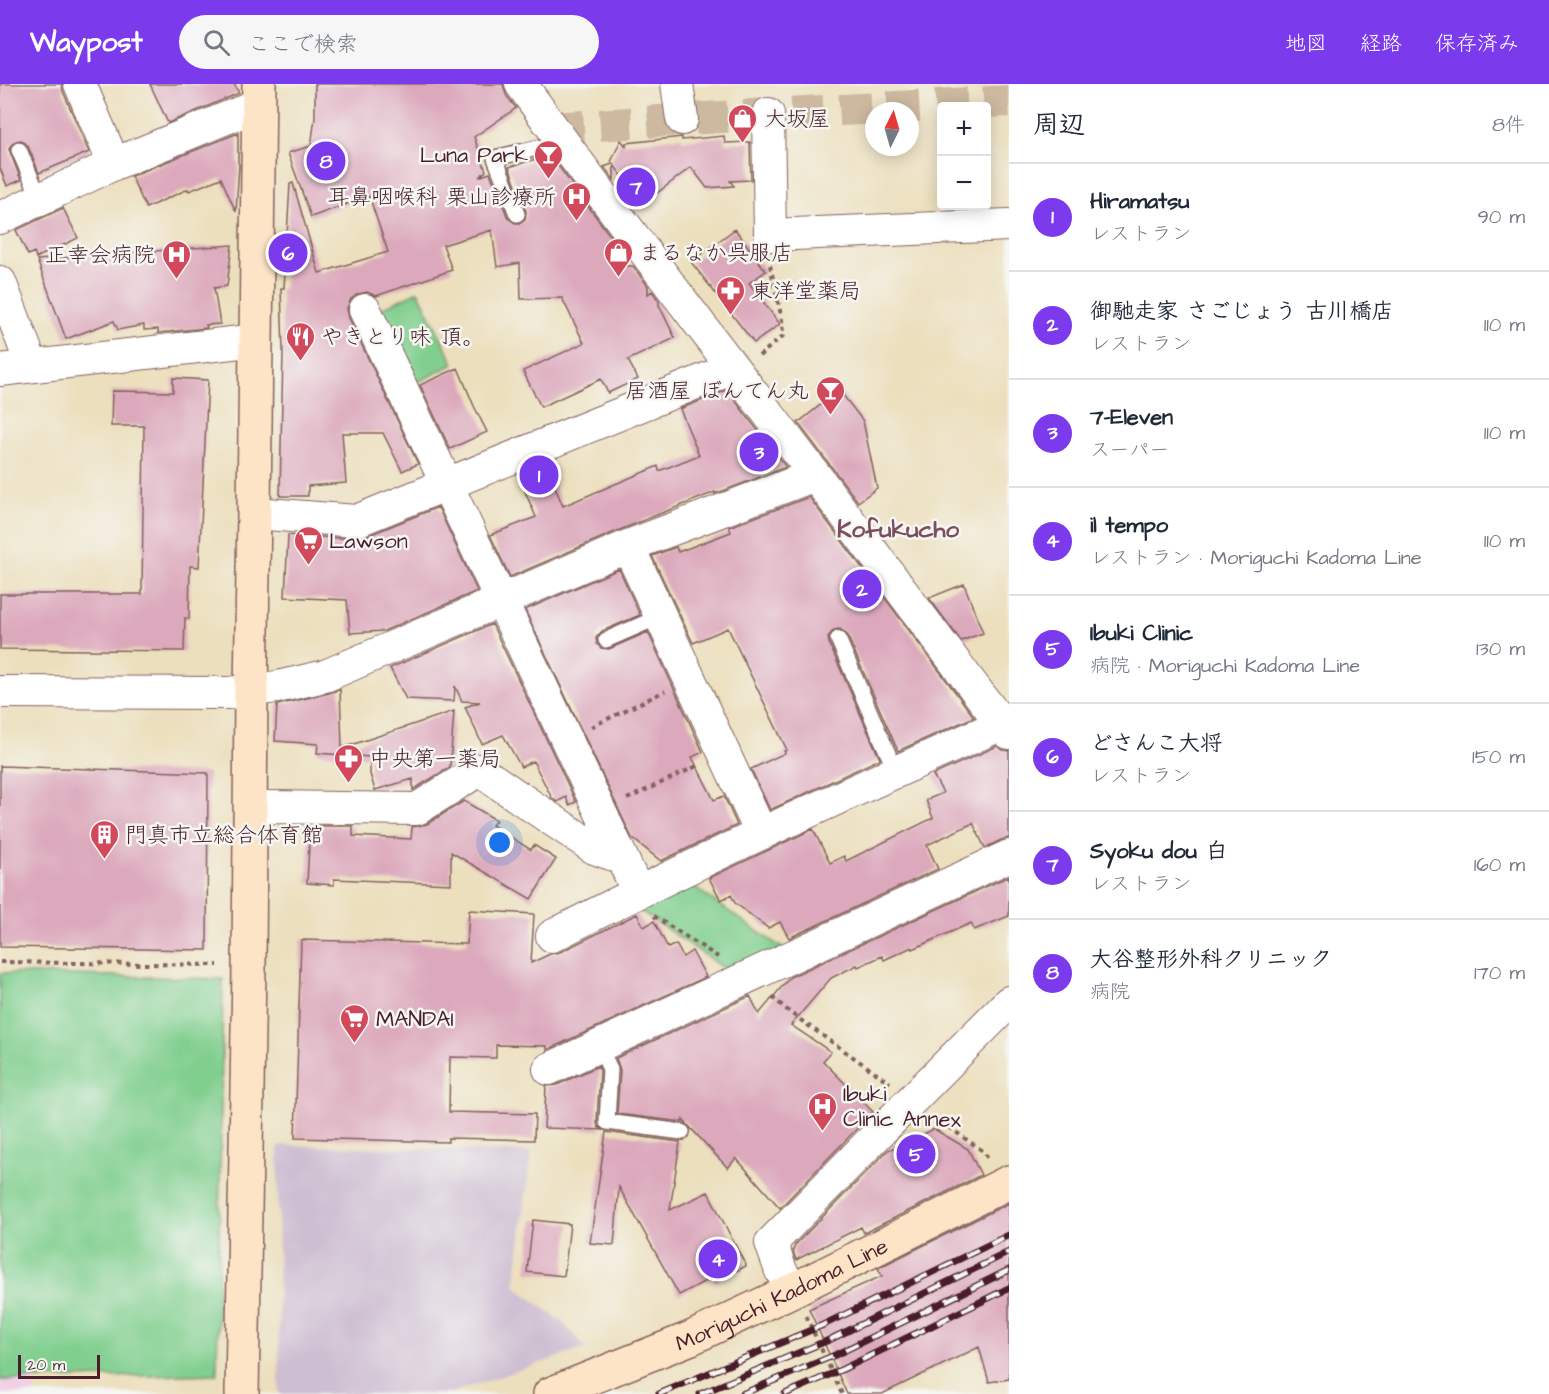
<!DOCTYPE html>
<html lang="ja">
<meta charset="utf-8">
<style>
body{margin:0;font-family:"Architects Daughter","Klee One",sans-serif;background:#f6f6f7;color:#1f2937}
.controls{position:absolute;right:18px;top:18px;display:grid;overflow:hidden;border-radius:6px;box-shadow:0 3px 15px #0003}
.controls button{width:54px;height:54px;display:grid;place-items:center;padding:0;border:0;border-bottom:2px solid #e0e1e3;background:#fff;color:#1f2937;font:30px sans-serif}
.compass{position:absolute;left:865px;top:18px;width:54px;height:54px;border-radius:50%;background:#fff;box-shadow:0 3px 15px #0003;rotate:5deg}
.scale{position:absolute;left:18px;bottom:15px;width:82px;box-sizing:border-box;padding-left:6px;border:3px solid #4a1f2b;border-top:0;font-size:16px;line-height:21px;white-space:nowrap;color:#4a1f2b;-webkit-text-stroke:4px #f6f6f2;paint-order:stroke}
.you{position:absolute;left:500px;top:759px;width:21px;height:21px;margin:-15px;border:4px solid #fff;border-radius:50%;background:#1a73e8;box-shadow:0 0 0 9px #1a73e833}
.badge{display:grid;place-items:center;width:39px;height:39px;border-radius:50%;background:#7c3aed;color:#fff;font-size:20px;font-weight:700}
.pin{position:absolute;translate:-50% -50%;border:3px solid #fff;box-shadow:0 2px 6px #0006}
.list{margin:0;padding:0;list-style:none}
h2{display:flex;justify-content:space-between;align-items:center;height:78px;margin:0;padding:0 24px;font-size:26px}
h2 small{font-size:20px;font-weight:400;color:#747a83}
.list li{display:grid;grid-template-columns:39px 1fr auto;gap:18px;align-items:center;box-sizing:border-box;height:108px;padding:0 24px;border-top:2px solid #e0e1e3}
.list b{display:block;font-size:22px;white-space:nowrap}
.list p{margin:0;font-size:20px;white-space:nowrap;color:#747a83}
.list em{font-size:20px;font-style:normal;color:#747a83}
.icon{flex:none;width:33px;height:33px;fill:none;stroke:currentColor;stroke-width:2;stroke-linecap:round;stroke-linejoin:round}
.map{position:relative;flex:none;width:1009px;height:1310px;overflow:hidden}
header{display:flex;align-items:center;gap:36px;box-sizing:border-box;height:84px;padding:0 30px;background:#7c3aed;color:#fff}
header strong{font-size:28px}
nav{display:flex;gap:33px;margin-inline-start:auto;font-size:21px}
.search{width:420px;height:54px;background:#f6f6f7;display:flex;align-items:center;gap:15px;box-sizing:border-box;padding:0 21px;border-radius:33px;color:#747a83;font-size:22px}
main{display:flex}
aside{flex:1;background:#fff}
.map>svg:first-child{display:block}
</style>
<header>
<strong>Waypost</strong>
<div class="search"><svg class="icon" aria-label="search" viewBox="0 0 24 24"><circle cx="10" cy="10" r="6"/><path d="M15 15l6 6"/></svg>ここで検索</div>
<nav><a>地図</a><a>経路</a><a>保存済み</a></nav>
</header>
<main>
<div class="map">
<svg width="1009" height="1310" viewBox="0 0 1009 1310">
<rect width="100%" height="100%" fill="#f6f6f2"/>
<filter id="ink" filterUnits="userSpaceOnUse"><feTurbulence type="fractalNoise" baseFrequency=".0167" numOctaves="2"/><feDisplacementMap in="SourceGraphic" scale="12" xChannelSelector="R" yChannelSelector="G"/><feConvolveMatrix kernelMatrix="1 2 1 2 8 2 1 2 1" color-interpolation-filters="sRGB"/></filter>
<filter id="wash" filterUnits="userSpaceOnUse"><feTurbulence type="fractalNoise" baseFrequency=".008" numOctaves="4" result="noise"/><feDisplacementMap in="SourceGraphic" scale="24" xChannelSelector="R" yChannelSelector="G"/><feGaussianBlur stdDeviation="1.35" result="paint"/><feColorMatrix in="noise" values="0 0 0 0 0 0 0 0 0 0 0 0 0 0 0 0 0 1.4 0 .05"/><feComposite in="paint" operator="in"/></filter>
<g filter="url(#wash)">
<rect width="100%" height="100%" fill="#ecdfbd"/>
<path fill="#f0d0e5" d="M34,1295v15h-34v-14z"/>
<path fill="#cebed2" d="M278,1061l253,7 -16,134 47,36 24,26 -139,46h-168z"/>
<path fill="#81cf8f" stroke="#66775d" stroke-width="1.5" d="M418,207l36,73 -40,20 -36,-74z
M685,797l97,67 -48,27 -102,-70z
M0,889l223,6 -6,395 -217,6z"/>
<g id="blocks">
<path fill="#dca9bc" d="M0,0h62l1,7 26,61 -50,21 -11,-27 -7,-6 -5,1 -5,4 -2,4 12,31 -14,6 -7,-18z
M150,0h84l5,9 -71,30z
M315,0h188l3,11 10,13 -42,29 12,34 -7,6 11,-4 18,45 7,5h5l5,-3 1,-9 -17,-44 41,-12 64,86v25h19l15,20v8l4,-3 7,10v4l16,33 -47,22 10,19 -30,14 -7,-14 -60,28 -18,-36 61,-28 -22,-45 -41,1 -1,-36 -23,4 -5,-37 -49,15 9,25 -76,26 -9,-4 -9,2 -7,5 -4,9 2,10 69,146 -16,7 -19,-38h-41l4,50 -38,3v10h-28l3,-144 -2,-64h3l6,-104 3,-1 26,90 69,-21 -19,-56 -58,21 -23,-64 23,-7 4,-28z
M238,49v29l1,3 -3,47 -15,-34 -32,13 -1,-2 -42,19 -15,-32z
M724,52l1,7 25,-1 1,38 -21,1 4,5 -27,2 -16,-21 -48,37 -29,-39v15l-10,-13 9,-3 -2,-2 10,-22 5,6v-3l56,-6v3z
M63,124l15,30 -42,20 -2,-6 -6,3 -12,-25z
M735,145l31,42 -17,12 31,41 -26,19 -63,-81z
M232,161l-5,41 -13,2 6,36 -14,1 1,3 -49,5v-4l-14,1v-5l-26,5 -4,-9 -48,18 -29,-79z
M458,284l16,38 13,26 -37,17 -30,-64z
M173,294l35,2 -9,187 -9,-1 -1,53 -4,-1 -1,33 -184,-2v-55h142l2,-168h-33l1,-35 61,1z
M727,306l59,77 -71,27v-2l-93,37 -112,48 -20,-42 46,-18 -18,-42 27,-11 18,42 95,-40 1,5 40,-16 -19,-46z
M839,306l24,31 14,67 -19,14 -60,-79z
M809,413l165,220 -76,34 -51,-116 -3,-3 -4,-3 -6,1 -6,7 1,6 51,116 -110,51 -19,-41 34,-16 -1,-2 3,-1 -59,-122 -35,15 -41,-87 24,-9 2,5 53,-20 -2,-5z
M438,423l39,84 -93,40 -34,2 -3,-33 -62,-3 3,-62 67,4 7,-1z
M619,485l21,46 -38,16 -6,7 1,6 4,4 8,1 39,-17 55,120 -11,5 22,43 10,-4 13,29 -76,36 -29,-23 -107,-228z
M964,500l19,49 -22,8 -32,-43z
M492,540l84,178 -7,3 -3,-8 -9,5 -5,-4 -19,-37 -12,6 -18,-32 -21,9 -17,-37 15,-5 -18,-1 -7,-15 -1,15 -48,-2 -16,-31z
M340,605l2,59 112,-37 -4,56 -37,23v-11l-38,11 -5,-16v-17l-53,-4 1,-9 -43,-3 2,-36 52,-12z
M997,662l6,4 6,1v87l-8,2 -16,8 -12,-25 -46,22 11,24 -149,69 -9,-16 -12,6 -33,-25 -4,-8 -10,5 -12,-22 104,-49 17,34 14,-7 2,5 87,-43 -7,-18 17,-7 -10,-18z
M0,682l208,7 -1,177 -207,-3z
M464,717l32,19 -4,5 39,25 3,-5 22,14 -25,40 -80,-47v32l-117,-5v6l-27,-2 3,-57h43v10l58,3 1,-12 15,-3z
M1009,792v40l-35,14 -3,-7 -58,26 -1,-2 -28,13 -2,-4 -24,11 -1,-2 -26,13 -40,47 40,27 -8,9 50,51 -93,96 -44,-50 -8,10 -45,-48v2l-66,-8 3,-44 -4,-12 134,-62 9,18 31,-37z
M469,826l65,4 -3,49 19,-9 10,-2 77,-38 7,13 10,-6 14,27 8,-4 7,13 9,-6 14,26 -159,73v-4l-51,-1v13l-46,-1 -1,55 86,2 -1,26 -86,-2v4l-153,-4 6,-198 166,4z
M598,982l2,5 -3,51 1,5 5,3 -59,-2 2,-42 11,-1z
M934,1045l34,20 13,26 -117,58 -3,-6 -65,33 -3,-9 2,-6 93,-95z
M606,1048l74,10 -10,68 38,-18 38,74 -31,16 -2,-5 -34,18 -60,-108 -5,58 -24,-2z
M1009,1119v176l-20,3 -10,-35 -97,47h-35l-38,-85 73,-33 -4,-8z
M533,1136l37,4 -6,52 -37,-4z"/>
</g>
</g>
<g filter="url(#ink)">
<use href="#blocks" fill-opacity="0" stroke="#83625e" stroke-width="1.5"/>
<g fill="none" stroke-linecap="round" stroke-linejoin="round">
<path stroke="#ccb9a0" stroke-width="32" stroke-dasharray="32 16" stroke-linecap="butt" d="M552,44l216,-14 241,-13"/>
<defs>
<path id="lane" d="M19,66l21,49
M517,130l-22,-56 68,-16
M838,555l58,133
M606,556l55,-24
M599,962l11,23 -3,53 75,10"/>
<path id="street" d="M80,0l34,80
M521,0c95,133 196,262 294,391 65,86 128,173 194,258
M677,0l5,35
M768,30l2,121 239,-10
M0,134l114,-54 132,-54 13,-8
M0,198l32,84
M365,226l273,582
M0,286l240,-28
M254,429l102,8 377,-153
M628,462l133,287
M0,608l229,1 48,-6 48,-11 303,-130 187,-71
M251,726l15,-3 151,2 62,-39 63,43 52,35 28,10
M552,852c147,-76 299,-144 450,-212
M549,985l460,-213
M793,1206l-12,-19 -10,-28 106,-108 132,-133"/>
<g id="secondary">
<path d="M242,1310l7,-426 2,-278 3,-177 5,-429"/>
<path id="s1" d="M550,1310l141,-56 102,-48 216,-108"/>
</g>
</defs>
<use href="#lane" stroke="#83625e" stroke-width="18"/>
<use href="#street" stroke="#83625e" stroke-width="34"/>
<use href="#secondary" stroke="#83625e" stroke-width="36"/>
<path stroke="#83625e" stroke-width="4" stroke-dasharray="4.5 4.5" stroke-linecap="butt" d="M759,272l24,-20 -1,-16 -12,-55
M591,643l74,-36
M627,715l72,-34
M654,832l64,41
M0,878l218,3
M772,913l20,17 98,69
M934,1033l49,34 6,9
M806,1232l36,78"/>
<use href="#lane" stroke="#fff" stroke-width="15"/>
<use href="#street" stroke="#fff" stroke-width="32"/>
<use href="#secondary" stroke="#fee4c6" stroke-width="33"/>
<defs>
<path id="rail" d="M659,1310l164,-69 186,-90
M700,1310l129,-54 180,-88
M742,1310l93,-39 174,-85
M785,1310l58,-25 166,-81"/>
</defs>
<use href="#rail" stroke="#4a1f2b" stroke-width="7"/>
<use href="#rail" stroke="#f6f6f2" stroke-width="4.5" stroke-dasharray="14" stroke-linecap="butt"/>
</g>
</g>
<defs>
<symbol id="shop-pin" viewBox="-11 -11 22 30"><path d="M0 17L-7.5 6A9.5 9.5 0 1 1 7.5 6Z" fill="#d1495b" stroke="#f6f6f2"/><path d="M-5-2.5h2.3a2.7 3.5 0 0 1 5.4 0H5L5.5 6h-11ZM-1.5-2.5h3a1.5 2.3 0 0 0-3 0Z" fill="#fff"/></symbol>
<symbol id="bar-pin" viewBox="-11 -11 22 30"><path d="M0 17L-7.5 6A9.5 9.5 0 1 1 7.5 6Z" fill="#d1495b" stroke="#f6f6f2"/><path d="M-6-5H6L.8 .8V4.5H3.5V6h-7V4.5H-.8V.8Z" fill="#fff"/></symbol>
<symbol id="hospital-pin" viewBox="-11 -11 22 30"><path d="M0 17L-7.5 6A9.5 9.5 0 1 1 7.5 6Z" fill="#d1495b" stroke="#f6f6f2"/><path d="M-5-5h3v3.5h4V-5h3V5h-3V1.5h-4V5h-3Z" fill="#fff"/></symbol>
<symbol id="pharmacy-pin" viewBox="-11 -11 22 30"><path d="M0 17L-7.5 6A9.5 9.5 0 1 1 7.5 6Z" fill="#d1495b" stroke="#f6f6f2"/><path d="M-2-6h4v4h4v4h-4v4h-4v-4h-4v-4h4Z" fill="#fff"/></symbol>
<symbol id="restaurant-pin" viewBox="-11 -11 22 30"><path d="M0 17L-7.5 6A9.5 9.5 0 1 1 7.5 6Z" fill="#d1495b" stroke="#f6f6f2"/><path d="M-5-6h1v4h1v-4h1v4h1v-4h1v5L-1.5 .5V6h-2V.5L-5-1ZM5-6V6H3V1.5H1.5Q1.5-4 5-6Z" fill="#fff"/></symbol>
<symbol id="supermarket-pin" viewBox="-11 -11 22 30"><path d="M0 17L-7.5 6A9.5 9.5 0 1 1 7.5 6Z" fill="#d1495b" stroke="#f6f6f2"/><path d="M-6-5.5h2.5l.6 2H6L4.5 2H-2.5L-4.4-4H-6ZM-1.5 3.2a1.3 1.3 0 1 0 .1 0ZM3 3.2a1.3 1.3 0 1 0 .1 0Z" fill="#fff"/></symbol>
<symbol id="building-pin" viewBox="-11 -11 22 30"><path d="M0 17L-7.5 6A9.5 9.5 0 1 1 7.5 6Z" fill="#d1495b" stroke="#f6f6f2"/><path d="M-4-6H4V6H1V3H-1V6H-4ZM-2.5-4.3h1.7v1.8h-1.7ZM.8-4.3h1.7v1.8H.8ZM-2.5-1h1.7V.8h-1.7ZM.8-1h1.7V.8H.8Z" fill="#fff"/></symbol>
</defs>
<g fill-rule="evenodd">
<use href="#shop-pin" x="726" y="18" width="33" height="45"/>
<use href="#bar-pin" x="532" y="54" width="33" height="45"/>
<use href="#hospital-pin" x="560" y="96" width="33" height="45"/>
<use href="#shop-pin" x="602" y="152" width="33" height="45"/>
<use href="#hospital-pin" x="160" y="154" width="33" height="45"/>
<use href="#pharmacy-pin" x="714" y="190" width="33" height="45"/>
<use href="#restaurant-pin" x="284" y="236" width="33" height="45"/>
<use href="#bar-pin" x="814" y="290" width="33" height="45"/>
<use href="#supermarket-pin" x="292" y="440" width="33" height="45"/>
<use href="#pharmacy-pin" x="332" y="658" width="33" height="45"/>
<use href="#building-pin" x="88" y="734" width="33" height="45"/>
<use href="#supermarket-pin" x="338" y="918" width="33" height="45"/>
<use href="#hospital-pin" x="806" y="1006" width="33" height="45"/>
</g>
<g text-anchor="middle" stroke-width="5" stroke-linejoin="round" paint-order="stroke">
<g font-size="22" fill="#4a1f2b" stroke="#f6f6f2" text-anchor="start">
<text x="764" y="42">大坂屋</text>
<text x="528" y="78" text-anchor="end">Luna Park</text>
<text x="556" y="120" text-anchor="end">耳鼻咽喉科 栗山診療所</text>
<text x="639" y="176">まるなか呉服店</text>
<text x="155" y="178" text-anchor="end">正幸会病院</text>
<text x="751" y="214">東洋堂薬局</text>
<text x="321" y="260">やきとり味 頂。</text>
<text x="809" y="314" text-anchor="end">居酒屋 ぼんてん丸</text>
<text x="329" y="464">Lawson</text>
<text x="369" y="682">中央第一薬局</text>
<text x="125" y="758">門真市立総合体育館</text>
<text x="376" y="942">MANDAI</text>
<text x="843" y="1017">Ibuki<tspan x="843" dy="25">Clinic Annex</tspan></text>
</g>
<g font-size="22" fill="#4a1f2b" stroke="#f6f6f2">
<text dy="8" stroke="none"><textPath href="#s1" startOffset="252">Moriguchi Kadoma Line</textPath></text>
</g>
<g font-size="24" font-weight="bold" fill="#7d4f5e" stroke="#f6f6f2">
<text x="898" y="453">Kofukucho</text>
</g>
</g>
</svg>
<div class="controls">
<button>+</button>
<button>−</button>
</div>
<svg class="compass" viewBox="-18 -18 36 36"><path d="M0-13l5 13h-10z" fill="#e53935"/><path d="M0 13l5-13h-10z" fill="#747a83"/></svg>
<div class="scale">20 m</div>
<div class="you"></div>
<div class="pin badge" style="left:539px;top:391px">1</div>
<div class="pin badge" style="left:862px;top:505px">2</div>
<div class="pin badge" style="left:759px;top:368px">3</div>
<div class="pin badge" style="left:718px;top:1175px">4</div>
<div class="pin badge" style="left:916px;top:1070px">5</div>
<div class="pin badge" style="left:288px;top:169px">6</div>
<div class="pin badge" style="left:636px;top:103px">7</div>
<div class="pin badge" style="left:326px;top:77px">8</div>
</div>
<aside>
<h2>周辺<small>8件</small></h2>
<ul class="list">
<li><span class="badge">1</span><div><b>Hiramatsu</b><p>レストラン</p></div><em>90 m</em></li>
<li><span class="badge">2</span><div><b>御馳走家 さごじょう 古川橋店</b><p>レストラン</p></div><em>110 m</em></li>
<li><span class="badge">3</span><div><b>7-Eleven</b><p>スーパー</p></div><em>110 m</em></li>
<li><span class="badge">4</span><div><b>il tempo</b><p>レストラン · Moriguchi Kadoma Line</p></div><em>110 m</em></li>
<li><span class="badge">5</span><div><b>Ibuki Clinic</b><p>病院 · Moriguchi Kadoma Line</p></div><em>130 m</em></li>
<li><span class="badge">6</span><div><b>どさんこ大将</b><p>レストラン</p></div><em>150 m</em></li>
<li><span class="badge">7</span><div><b>Syoku dou 白</b><p>レストラン</p></div><em>160 m</em></li>
<li><span class="badge">8</span><div><b>大谷整形外科クリニック</b><p>病院</p></div><em>170 m</em></li>
</ul>
</aside>
</main>
